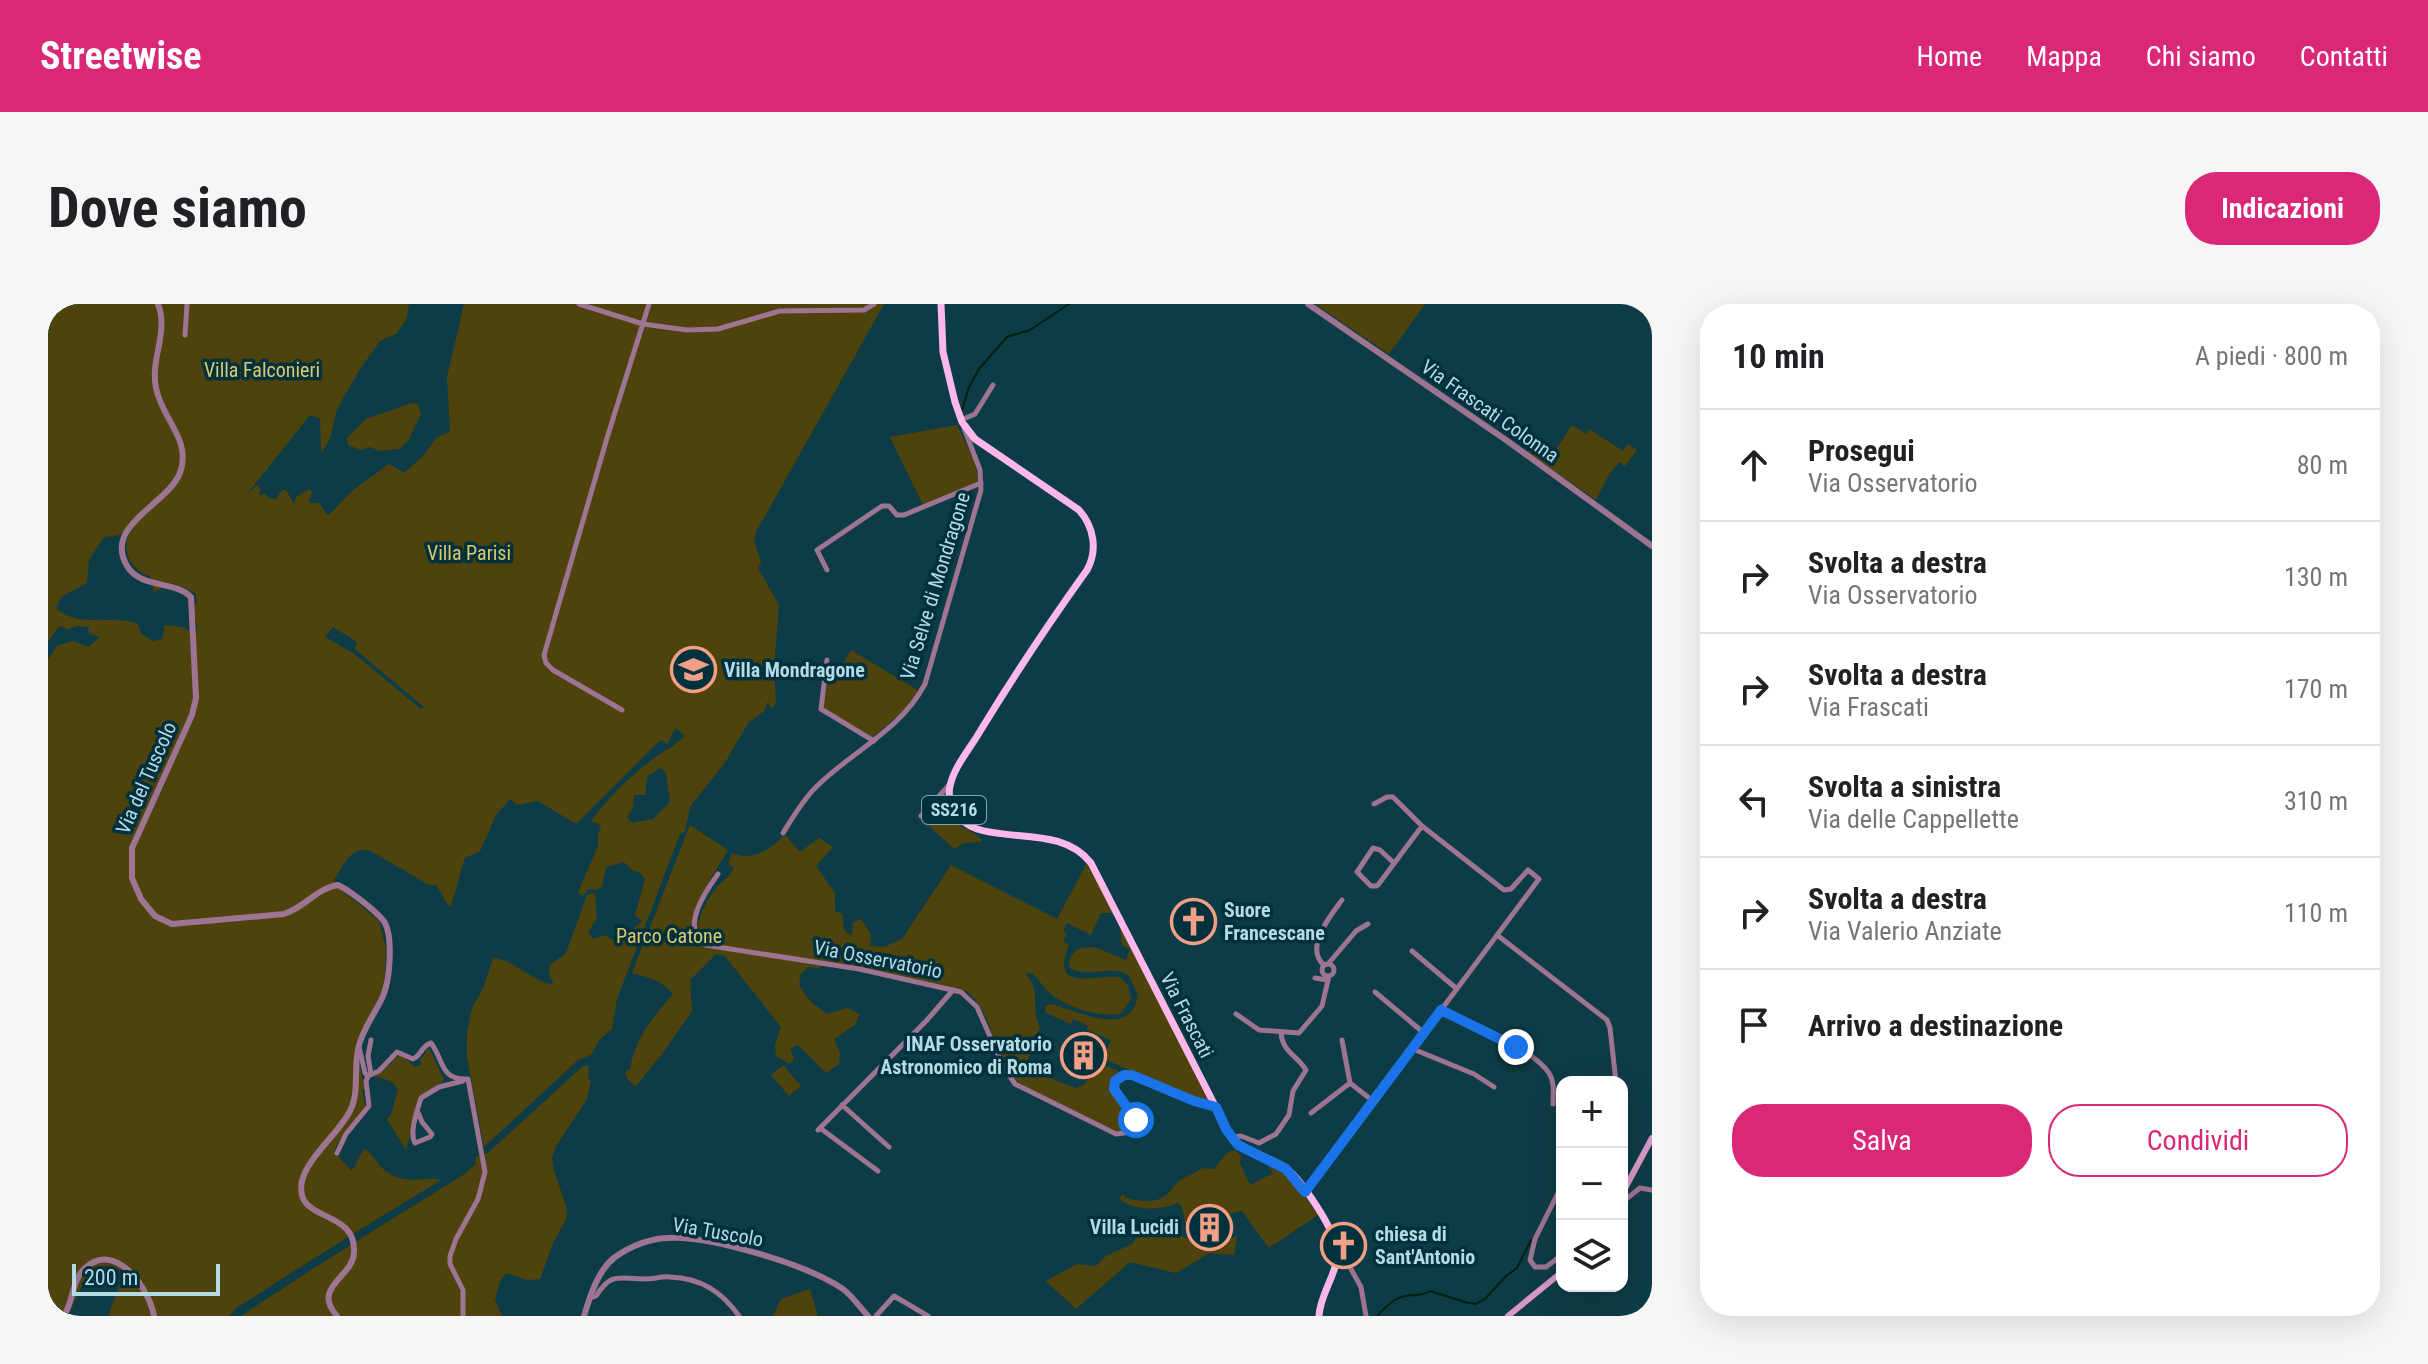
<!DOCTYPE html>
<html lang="it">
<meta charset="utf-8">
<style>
body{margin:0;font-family:"Roboto Condensed",sans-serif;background:#f6f6f6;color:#202124}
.controls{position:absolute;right:24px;bottom:24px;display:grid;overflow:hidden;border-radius:16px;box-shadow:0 8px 32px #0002}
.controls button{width:72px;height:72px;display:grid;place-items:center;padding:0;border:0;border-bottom:2px solid #e0e0e0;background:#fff;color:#202124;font:40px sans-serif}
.scale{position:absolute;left:24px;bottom:20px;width:148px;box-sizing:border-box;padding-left:8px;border:4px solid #b4dae4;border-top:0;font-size:22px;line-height:28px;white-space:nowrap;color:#b4dae4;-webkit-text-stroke:6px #01313c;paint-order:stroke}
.stop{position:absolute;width:24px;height:24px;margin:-18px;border:6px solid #1a73e8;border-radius:50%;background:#fff}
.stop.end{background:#1a73e8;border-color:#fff;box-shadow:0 2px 8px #0008}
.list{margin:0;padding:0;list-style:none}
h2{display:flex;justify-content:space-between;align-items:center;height:104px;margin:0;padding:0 32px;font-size:34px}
h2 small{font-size:26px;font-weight:400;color:#757577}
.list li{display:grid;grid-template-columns:52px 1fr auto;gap:24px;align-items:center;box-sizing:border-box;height:112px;padding:0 32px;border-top:2px solid #e0e0e0}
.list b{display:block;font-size:30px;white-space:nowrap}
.list p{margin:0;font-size:26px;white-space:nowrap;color:#757577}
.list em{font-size:26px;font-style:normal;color:#757577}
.actions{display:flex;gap:16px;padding:24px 32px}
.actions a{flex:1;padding:18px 0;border:2px solid #db2777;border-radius:32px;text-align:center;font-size:28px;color:#db2777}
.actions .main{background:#db2777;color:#fff}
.icon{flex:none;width:44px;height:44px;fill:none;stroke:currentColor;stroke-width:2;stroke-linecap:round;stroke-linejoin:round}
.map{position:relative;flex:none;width:1604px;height:1012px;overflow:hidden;border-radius:32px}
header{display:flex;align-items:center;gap:48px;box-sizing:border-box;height:112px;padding:0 40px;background:#db2777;color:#fff}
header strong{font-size:38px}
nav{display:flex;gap:44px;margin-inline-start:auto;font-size:28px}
.intro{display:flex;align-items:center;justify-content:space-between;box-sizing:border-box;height:192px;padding:0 48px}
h1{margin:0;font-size:56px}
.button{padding:20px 36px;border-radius:32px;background:#db2777;color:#fff;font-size:28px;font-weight:700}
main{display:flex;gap:48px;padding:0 48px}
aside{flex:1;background:#fff;border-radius:32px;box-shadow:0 8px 32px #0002}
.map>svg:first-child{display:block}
</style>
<header>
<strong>Streetwise</strong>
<nav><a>Home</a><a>Mappa</a><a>Chi siamo</a><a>Contatti</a></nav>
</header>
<div class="intro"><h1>Dove siamo</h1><a class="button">Indicazioni</a></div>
<main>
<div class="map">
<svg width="1604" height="1012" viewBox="0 0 1604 1012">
<rect width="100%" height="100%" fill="#0e3c46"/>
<path fill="#4e430d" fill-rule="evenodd" d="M0,0h361l-3,16 -10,14 -16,7 -20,28 -23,40 -7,30 -9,14 -1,-34 -10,-4 -63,79 10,-9 4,4 -3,6 8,-1 2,4 8,1 6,-9h4l8,14 2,-7 13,-8 3,2 -3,12h10l7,10 3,2 23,-24 37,-27 15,9 19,-17 14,-19 13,-5 -3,-55 17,-73h420l-128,228 -2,8 7,23 -3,5 21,37 -5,63 2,34 -3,6 -3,-1 -2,-6 -4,10 -16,12 -22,38 -36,46 -5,25 -5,2 -63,165 -5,30 -12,10 -9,16 -13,5 -94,87 -17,-90v-24l5,-25 12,-22 9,-28c22,2 38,23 61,27l-5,-10 1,-10 16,-12 21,-58 8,-2 2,25 -9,15 5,6 12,-4 12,8 25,-22 -7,-6 10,-36 -6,-7 -6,-1 -9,-9 -18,5 -4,20 -6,3 -7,-1 -7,7 -4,-4 20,-46v-11l3,-10 -10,-4c16,-22 36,-42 58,-59 12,-10 25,-15 36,-26l-9,-8 -9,16 -5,-4 -6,4 -80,80 -38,-23 -21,4 -7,-6 -14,16 -16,36 -15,7c-6,16 -8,33 -15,49 -7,-7 -8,-15 -14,-22h-7l-60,-35c-21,-3 -26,18 -35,30l5,8 40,33 7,28 -2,38 -29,58 10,44 -3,1 4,19 -25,34 -3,-1 -4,10 17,18 4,-3 4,-10 6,-8c10,6 13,18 22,23 22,15 39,3 54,8 -69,42 -138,85 -206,129l-6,7h-121l14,-38 -3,-9c-29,-16 -42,28 -51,47h-20v-657l10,-14 15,-4 15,6 12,-10 -11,-4 -1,-6 -12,-1 -8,4 -6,-4 -4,2 -10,14zM98,202l4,5c-7,5 -15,12 -19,19 -11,18 -1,41 19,46l4,16 19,-9 22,10 2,9 -6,7v7l6,8 -1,10 -14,-7 -17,-2 -3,14 -9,2 -12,-7 -3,-10c-27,-10 -60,5 -82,-16l5,-11 26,-14 2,-23 15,-23 16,-2zM285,323l24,15 -2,7 70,59 -4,1 -68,-56 -28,-16zM612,464l6,4 4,30 -17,17 -20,4 -6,-5 6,-10 1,-13h11l2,-18z
M1267,0h110l-36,50z
M364,99l6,1 3,10 -13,27 -9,8 -19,2 -10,-4 -9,3 -13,-5 -1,-7 19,-19z
M909,121l18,37 4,20 -56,23 -33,-68z
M1524,121l14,9 3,-5 34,22 5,-7 9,6 -12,16 -5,-4 -10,11 -14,27 -69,-48 12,-12 16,11z
M803,346l68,41 -16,20 -30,26 -51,-30 9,-37 7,4z
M893,497c13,33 24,21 41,39l-1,2 -17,1 -10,6 -30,-28z
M642,521l38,25c-17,30 -41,60 -34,96l6,-8 -4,-8c4,-15 10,-29 20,-42 7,-8 13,-10 18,-20l-6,-4 4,-11c21,9 39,-4 53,-18l15,17 19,-14 14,9 -17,19 19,27v18l7,3 2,16 8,6 1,-14 8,-3 10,15 -1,12 14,1 18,-8 49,-74 106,54 31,-58 25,52h-12l-10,22 -24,-12 -4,7 4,3 -4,9 6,2c-20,50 25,30 50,33l9,8 3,14 -10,14c-19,6 -56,-6 -71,-20 -9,-7 -11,-17 -22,-21l-2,3c16,15 4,34 14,52l-12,32 7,13 40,16 9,-3 9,-12 6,-1 4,-7 16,6 -6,8 -2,9 22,27 2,5 -3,9 -10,4 -6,-2c-20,-10 -92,-41 -104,-54 -20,-25 -19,-66 -46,-86l-138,-30 -9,7 -11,-1 -7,7 -2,11 11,16 17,13 20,-6 13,6 -5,11 -21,14 6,13 -1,12 -13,9 -28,-28 -8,4 4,10 -4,5 -14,-8 -1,-11 6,-18 -57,-72 -8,-1 -26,26 2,31 -30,43 -26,32 -8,-6 -3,-8 5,-3c5,-31 23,-52 43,-75 -11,-14 -25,-17 -41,-21z
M1072,623l89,173 -5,2 -98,-42 -1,-5 6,-15 -24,-10 1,-4 -15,-7 -2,5 -25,-11 -1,-6 5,-3c27,6 82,37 88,-10l-9,-18c-5,-3 -6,-4 -12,-5 -11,-2 -70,11 -40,-22l17,-2 32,13 4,-11 -8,-4z
M381,744l15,32 -24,17 -14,53 -19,-31 4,-4 7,-26 -7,-8 -17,-5 8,-4 18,-18 15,13 6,-2 -1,-5z
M541,761l-1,13 3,3 -4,18 -31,47 -4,12 2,13 13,38 -1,11 -12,21 -14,38 -12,1 -22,-7 -6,8 -5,19 7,16h-261c73,-49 148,-95 222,-141l12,-10 1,-8 12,-4 94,-86z
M735,761l18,21 -12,10 -18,-21z
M1187,846l6,5 -1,9 10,21 23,-12 -6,-9c24,11 36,29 51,51l-49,33 -27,-37 -57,12 -3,-16 -4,-4c-17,7 -46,9 -59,-5l4,-4 3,4c13,3 28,6 39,-2 6,-4 9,-11 14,-15 7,-5 16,-7 23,-13l12,1 13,-16z
M1098,921h19l24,15 30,4 18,-8 -3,19 -25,-2 -33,20 -46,-11 -54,47 -30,-28 31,-17 19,2 10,-10 26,-12z
M762,985l8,27h-45l8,-17z"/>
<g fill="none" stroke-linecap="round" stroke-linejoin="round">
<path stroke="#00200f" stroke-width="2" d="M914,106l7,-23 10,-18 28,-32 23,-7 39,-26
M1329,1012c8,-8 16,-17 27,-20 9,-2 17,1 26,-5l38,12 8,1 9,-5 21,-23 11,-8 14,-28"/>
<path stroke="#9d7492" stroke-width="5" d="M531,0l64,20 44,6 31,-1 62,-18 84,-1 10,-6
M137,31l2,-31
M913,116l14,-6 18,-29
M779,266l-10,-20 65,-44h7l8,9h7l77,-32
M779,356l-6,49 53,32
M574,406l-69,-40 -7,-7 -2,-8 63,-217 42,-134
M1326,500l13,-7h6l29,29
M873,512l29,-32
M735,529c10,-16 19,-32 33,-46 35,-35 85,-57 109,-103l56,-194 -1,-20 -16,-42
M670,570c-13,18 -38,54 -13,71l154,24 102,23 16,15 26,59 12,18 101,50 15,-2 5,-7 -2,-9 -20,-27 2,-9 8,-5h8l64,27 20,5
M1449,631l110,85 3,8 6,54
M1364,647l45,38
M1280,660l28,-33 12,-7
M1274 666a6 6 0 1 1 12 0a6 6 0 1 1-12 0Z
M1276,661c-20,-17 6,-49 18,-65
M1267,674l12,2
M1327,688l49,41
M1393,706c27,10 93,40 108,63 6,9 4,21 4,31
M1188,710l23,16 40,3 23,-27 7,-30
M1294,736l8,43 23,18
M311,743l6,26 3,3 11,-5 18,-19 16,7c8,-3 9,-14 18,-16 13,17 9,37 36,36
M1365,745l61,25 20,13
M323,770l-3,-18 3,-16
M794,801l47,42
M369,806l5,12 10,12 -2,3 -15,6c-6,-10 2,-32 6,-45l18,-11 24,-6
M1263,809l39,-30
M772,824l58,43
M770,826l109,-110 26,-30
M1185,833l8,-1 18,7 17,-9 13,-19 4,-24 13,-21c-9,-15 -23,-17 -25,-37
M289,849l9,-19 23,-28 -3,-25 2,-5
M1514,881l-27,54 -5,21 5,7h11l16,-12
M1257,888l234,-313 -11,-9 -17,19 -7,1 -82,-64 -44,59 -2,1h-5l-14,-14 16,-24 7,2 14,13
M1574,894l3,2 15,-12 12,2
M1289,940l24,43 5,29
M542,994l6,-2c16,-25 23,-17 49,-17 8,0 17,-3 25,-2 31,1 52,15 69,39
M415,1012v-26l-13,-26v-8l6,-17 22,-40 7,-27 -17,-93
M828,1012l18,-20 34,20"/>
<path stroke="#9d7492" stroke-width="6" d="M110,0c11,28 -8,55 -2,84 6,32 36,51 24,85 -13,32 -77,52 -53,93 14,23 47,14 64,31l5,101 -4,17 -60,133v30l9,21 14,17 17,8 112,-10c20,-6 33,-26 54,-29 11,5 41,28 47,38 8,15 5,57 -2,73 -7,16 -19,31 -24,49 -6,20 1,47 -9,66 -11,22 -43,47 -48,70 -9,43 55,26 52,72 -1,24 -43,34 -17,63
M1260,0l198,136 146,106
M16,1012c9,-14 8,-35 20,-47 31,-30 65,19 70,47
M536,1012c6,-20 14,-46 31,-59 16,-11 33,-18 52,-19 42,-3 141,27 176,51 10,8 17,18 25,27"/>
<path stroke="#d897c6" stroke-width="6" d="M1574,890l30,-56
M1460,1012l54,-44"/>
<path stroke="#fcb8e9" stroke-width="7" d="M893,0l2,48 12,50 7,20 13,17 104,71c15,17 19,40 8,60 -38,53 -74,107 -108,163 -10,17 -25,34 -29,53 -4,19 9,37 27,43 37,12 86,-1 114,34l138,270c15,22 37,21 57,35 16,13 50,63 51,83 1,23 -17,42 -18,65"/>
</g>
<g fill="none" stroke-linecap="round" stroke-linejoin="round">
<path stroke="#1a73e8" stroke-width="10" d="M1088,816l-22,-31 1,-8 9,-6h8l62,26 22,6 10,22 12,16 48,24 19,23 136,-182 75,37"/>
</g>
<defs>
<symbol id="university-ring" viewBox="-11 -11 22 22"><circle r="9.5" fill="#01313c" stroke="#f39f86" stroke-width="1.5"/><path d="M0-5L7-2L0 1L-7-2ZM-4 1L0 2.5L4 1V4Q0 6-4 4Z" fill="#f39f86"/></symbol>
<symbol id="church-ring" viewBox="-11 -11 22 22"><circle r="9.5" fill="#01313c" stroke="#f39f86" stroke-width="1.5"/><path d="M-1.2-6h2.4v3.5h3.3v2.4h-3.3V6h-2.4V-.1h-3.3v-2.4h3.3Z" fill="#f39f86"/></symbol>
<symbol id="building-ring" viewBox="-11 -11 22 22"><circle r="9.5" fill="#01313c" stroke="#f39f86" stroke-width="1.5"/><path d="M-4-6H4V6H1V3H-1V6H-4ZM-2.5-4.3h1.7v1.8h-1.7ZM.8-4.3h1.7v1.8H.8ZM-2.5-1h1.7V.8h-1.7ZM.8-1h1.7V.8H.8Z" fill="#f39f86"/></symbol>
</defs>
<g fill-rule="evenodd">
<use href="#university-ring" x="620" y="340" width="51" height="51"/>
<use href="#church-ring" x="1120" y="592" width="51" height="51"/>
<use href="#building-ring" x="1010" y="726" width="51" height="51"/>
<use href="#building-ring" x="1136" y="898" width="51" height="51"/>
<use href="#church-ring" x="1270" y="916" width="51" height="51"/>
</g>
<g text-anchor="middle" stroke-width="7" stroke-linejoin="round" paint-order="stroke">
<rect fill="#01313c" stroke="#7ea7b2" stroke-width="2" x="874" y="492" width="64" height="28" rx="6"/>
<g font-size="18" font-weight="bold" fill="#b4dae4">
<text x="906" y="512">SS216</text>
</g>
<g font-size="20" fill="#dec96d" stroke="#01313c">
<text x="214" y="73">Villa Falconieri</text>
<text x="421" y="256">Villa Parisi</text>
<text x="621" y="639">Parco Catone</text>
</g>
<g font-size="20" fill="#b4dae4" stroke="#01313c">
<text transform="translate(1442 107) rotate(35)" y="7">Via Frascati Colonna</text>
<text transform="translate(887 282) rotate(-73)" y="7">Via Selve di Mondragone</text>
<text transform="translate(98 474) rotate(-66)" y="7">Via del Tuscolo</text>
<text transform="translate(830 655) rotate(11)" y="7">Via Osservatorio</text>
<text transform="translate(1139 711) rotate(63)" y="7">Via Frascati</text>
<text transform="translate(670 928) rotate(10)" y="7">Via Tuscolo</text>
</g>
<g font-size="20" font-weight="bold" fill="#b4dae4" stroke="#01313c" text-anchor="start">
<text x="676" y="373">Villa Mondragone</text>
<text x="1176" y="613">Suore<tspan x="1176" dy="23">Francescane</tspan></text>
<text x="1004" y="747" text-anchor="end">INAF Osservatorio<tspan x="1004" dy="23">Astronomico di Roma</tspan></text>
<text x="1131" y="930" text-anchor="end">Villa Lucidi</text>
<text x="1327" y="937">chiesa di<tspan x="1327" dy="23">Sant'Antonio</tspan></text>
</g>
</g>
</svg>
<div class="controls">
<button>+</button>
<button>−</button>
<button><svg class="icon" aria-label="layers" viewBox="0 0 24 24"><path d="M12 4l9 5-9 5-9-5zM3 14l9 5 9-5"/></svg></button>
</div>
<div class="scale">200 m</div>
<div class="stop" style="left:1088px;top:816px"></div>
<div class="stop end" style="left:1468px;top:743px"></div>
</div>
<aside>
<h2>10 min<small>A piedi · 800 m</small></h2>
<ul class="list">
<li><svg class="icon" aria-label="ahead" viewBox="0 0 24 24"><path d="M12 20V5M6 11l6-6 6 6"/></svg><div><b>Prosegui</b><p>Via Osservatorio</p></div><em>80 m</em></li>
<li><svg class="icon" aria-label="right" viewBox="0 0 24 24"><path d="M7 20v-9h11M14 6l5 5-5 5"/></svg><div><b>Svolta a destra</b><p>Via Osservatorio</p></div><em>130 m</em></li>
<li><svg class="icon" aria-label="right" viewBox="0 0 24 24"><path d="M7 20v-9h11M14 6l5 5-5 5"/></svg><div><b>Svolta a destra</b><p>Via Frascati</p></div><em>170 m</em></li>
<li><svg class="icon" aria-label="left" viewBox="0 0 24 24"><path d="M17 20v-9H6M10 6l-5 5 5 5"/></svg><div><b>Svolta a sinistra</b><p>Via delle Cappellette</p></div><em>310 m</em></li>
<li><svg class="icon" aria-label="right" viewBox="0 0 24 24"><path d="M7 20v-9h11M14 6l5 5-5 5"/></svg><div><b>Svolta a destra</b><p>Via Valerio Anziate</p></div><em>110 m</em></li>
<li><svg class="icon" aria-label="arrive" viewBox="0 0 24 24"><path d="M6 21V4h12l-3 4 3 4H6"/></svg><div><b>Arrivo a destinazione</b></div></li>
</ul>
<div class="actions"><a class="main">Salva</a><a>Condividi</a></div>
</aside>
</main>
